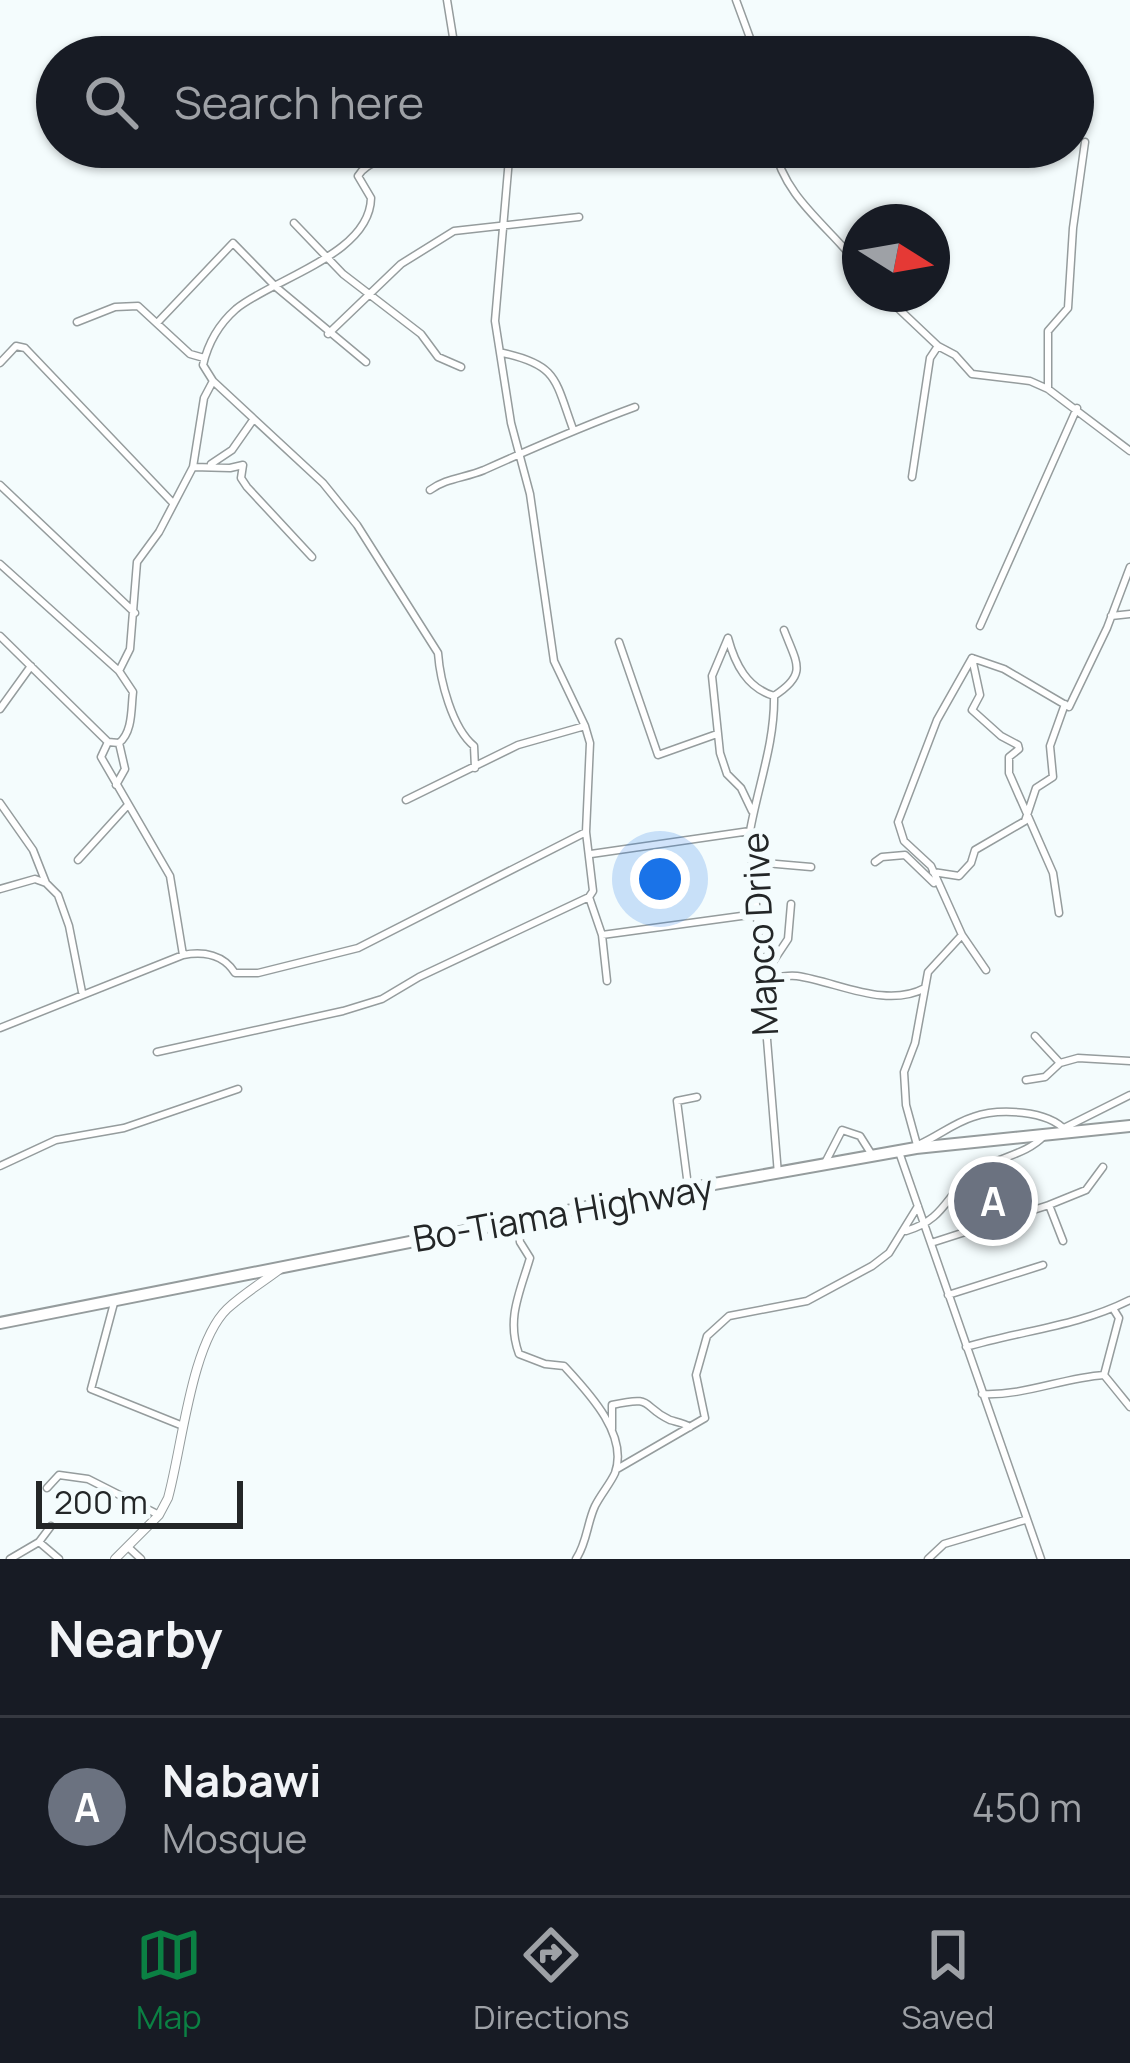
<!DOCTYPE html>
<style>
body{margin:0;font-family:Manrope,sans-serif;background:#20242c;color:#f1f3f6}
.compass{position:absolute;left:842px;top:204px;width:108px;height:108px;border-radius:50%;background:#171b24;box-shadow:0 3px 9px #0004;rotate:101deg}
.scale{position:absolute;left:36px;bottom:30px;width:207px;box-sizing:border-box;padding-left:12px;border:6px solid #232627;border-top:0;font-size:33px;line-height:42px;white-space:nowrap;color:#232627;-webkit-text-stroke:9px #f4fcfd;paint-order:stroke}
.you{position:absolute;left:660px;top:879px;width:42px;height:42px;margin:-30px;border:9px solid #fff;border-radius:50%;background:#1a73e8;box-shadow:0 0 0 18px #1a73e833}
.badge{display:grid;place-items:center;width:78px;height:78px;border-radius:50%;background:#0b8043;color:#fff;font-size:39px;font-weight:700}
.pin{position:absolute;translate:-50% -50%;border:6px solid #fff;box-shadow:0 3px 12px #0006}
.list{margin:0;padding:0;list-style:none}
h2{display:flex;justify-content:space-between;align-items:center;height:156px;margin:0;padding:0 48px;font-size:51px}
h2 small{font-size:39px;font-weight:400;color:#9ea1a6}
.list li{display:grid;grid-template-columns:78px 1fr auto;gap:36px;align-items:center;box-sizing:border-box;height:180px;padding:0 48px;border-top:3px solid #363941}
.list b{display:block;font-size:45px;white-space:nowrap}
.list p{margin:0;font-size:39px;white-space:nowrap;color:#9ea1a6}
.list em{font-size:39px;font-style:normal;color:#9ea1a6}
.icon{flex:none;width:66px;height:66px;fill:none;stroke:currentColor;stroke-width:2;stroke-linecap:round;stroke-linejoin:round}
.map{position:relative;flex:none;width:1130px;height:1559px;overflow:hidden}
.search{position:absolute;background:#171b24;box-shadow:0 3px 9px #0004;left:36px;right:36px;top:36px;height:132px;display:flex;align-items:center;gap:30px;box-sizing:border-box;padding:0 42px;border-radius:66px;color:#9ea1a6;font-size:45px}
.sheet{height:336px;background:#171b24}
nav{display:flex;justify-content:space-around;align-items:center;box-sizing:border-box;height:168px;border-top:3px solid #363941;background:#171b24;font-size:33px;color:#9ea1a6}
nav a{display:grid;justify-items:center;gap:6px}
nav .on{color:#0b8043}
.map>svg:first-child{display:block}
</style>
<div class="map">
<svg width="1130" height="1559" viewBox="0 0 1130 1559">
<rect width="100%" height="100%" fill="#f4fcfd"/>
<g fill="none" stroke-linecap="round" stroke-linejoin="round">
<defs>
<path id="minor" d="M447,0l6,37 15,20
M736,0l21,57
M510,147l-15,174 16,102 19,71 24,167 31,65
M774,147c11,52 55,79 86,120
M294,223l49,51 78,60 17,23 23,10
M883,294l55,52 -8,12 -18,119
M77,322l38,-15 23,-1 52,48 14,4
M158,322l75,-79 43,44 90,75
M328,334l73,-70 53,-33 125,-14
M938,346l17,9 17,19 58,7 18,8 82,62
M503,353c55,12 52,27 70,76
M0,363l16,-17 9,2 147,154
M213,381l110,102 34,42 81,128c2,27 14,75 36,93l1,22
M1048,389v-58l20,-23 5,-80 12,-86
M211,464l21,-14 21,-30
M193,467l37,1 13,-3 -2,13 6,9 65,70
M0,485l135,128
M430,490c16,-12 35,-12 54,-20 49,-22 99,-44 151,-63
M0,564l119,107
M1111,616l19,-2
M980,626l97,-218
M0,636l108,106
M728,638l-16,38 8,77 7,21 14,14 11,23
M728,638c7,26 19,50 46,58
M619,642l39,113 59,-21
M972,658l8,37 -8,15 29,26 17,9 1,4 -10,8v16l44,100 6,40
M774,696c1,46 -16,90 -24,135l28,343
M774,696c34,-22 23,-32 10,-66
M0,709l31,-43
M108,742l11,1c14,-11 12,-35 14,-51l-14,-21 11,-22 7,-87 22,-30 34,-65 11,-69 9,-17 -10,-16c5,-22 16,-41 33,-56 36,-30 134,-54 135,-111l-13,-22c10,-16 29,-14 40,-29
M116,785l9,-16 -6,-26
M0,803l33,47 13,33 12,12 11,31 13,66
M591,854l159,-23
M78,860l49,-54
M752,862l59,5
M875,862l7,-5 23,-2 29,28
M933,872l26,4 12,-13 4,-13 50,-29 11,-33 17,-11 -3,-31 15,-42
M0,889l35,-10 11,4
M589,897l13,38 5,46
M791,904l-3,35 -28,42c12,-2 25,-7 37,-5 41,6 89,33 128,12
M602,935l154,-21
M183,955c21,-4 41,0 52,18h23l100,-25 228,-116
M986,970l-24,-35 -31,-69 -27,-25 -6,-19 39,-102 35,-62 32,11 65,38 38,-79 23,-61
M0,1028l183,-73 -13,-79 -69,-119 7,-15
M1035,1036l25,27 18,-5 52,3
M157,1052l186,-41 39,-12 37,-22 170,-80 4,-6 -7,-59 4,-89 -5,-17 -67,19 -112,55
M1026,1080l19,-3 15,-14
M1064,1128l66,-33
M920,1144c18,-8 34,-21 53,-27 26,-9 75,-7 93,14
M917,1145l-11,-40 -2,-33 11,-29 13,-71 34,-37
M899,1152l142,407
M826,1161l16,-31 18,6 12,19
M0,1166l56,-26 68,-12 114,-39
M688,1186l-11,-85 20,-4
M1049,1205l37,-15 17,-23
M517,1220l3,22 10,16c-10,34 -24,61 -11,96l26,10 19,2c23,25 65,68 51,107 -5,11 -14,21 -20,33 -8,17 -8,37 -19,53
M906,1231c41,-12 40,-39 71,-60 21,-14 49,-16 67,-35
M931,1243l118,-38 14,36
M948,1295l95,-30
M114,1303l-23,86 92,37
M966,1347c57,-17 110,-20 164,-47
M1104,1375l15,-57 -5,-8
M982,1394c42,2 80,-16 122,-19l26,32
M612,1429v-24c44,-10 28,1 58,15 7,2 14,3 20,7
M617,1469l88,-51 -9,-43 11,-39 22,-20 78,-15 65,-35 17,-13 29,-47
M47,1488l12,-13 29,4 71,36
M39,1542l12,-16
M128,1547l13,12
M10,1559l29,-17 20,17
M928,1559l16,-15 81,-24"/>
<path id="tertiary" d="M115,1559l44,-44 9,-17c14,-50 23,-154 59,-189 16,-15 36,-27 53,-40"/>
<path id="trunk" d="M0,1323l602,-119 314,-56 214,-22"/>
</defs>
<use href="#minor" stroke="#959c9d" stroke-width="9"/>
<use href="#tertiary" stroke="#959c9d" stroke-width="10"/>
<use href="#trunk" stroke="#959c9d" stroke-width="14"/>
<use href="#minor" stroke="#fff" stroke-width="6"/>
<use href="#tertiary" stroke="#fff" stroke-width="8"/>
<use href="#trunk" stroke="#fff" stroke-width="10"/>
</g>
<g text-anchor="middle" stroke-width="12" stroke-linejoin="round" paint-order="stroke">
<g font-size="36" fill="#232627" stroke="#f4fcfd">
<text transform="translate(760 934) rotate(-93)" y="13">Mapco Drive</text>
<text transform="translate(563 1213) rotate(-10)" y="13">Bo-Tiama Highway</text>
</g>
</g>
</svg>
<svg class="compass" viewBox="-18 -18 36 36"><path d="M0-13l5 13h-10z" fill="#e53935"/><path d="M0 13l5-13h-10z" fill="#9ea1a6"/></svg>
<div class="scale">200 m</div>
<div class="you"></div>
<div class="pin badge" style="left:993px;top:1201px;background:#6b7280">A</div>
<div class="search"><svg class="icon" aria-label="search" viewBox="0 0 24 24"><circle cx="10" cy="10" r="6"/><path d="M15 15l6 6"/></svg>Search here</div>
</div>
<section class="sheet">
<h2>Nearby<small></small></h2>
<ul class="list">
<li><span class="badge" style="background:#6b7280">A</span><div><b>Nabawi</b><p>Mosque</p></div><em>450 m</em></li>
</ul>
</section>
<nav>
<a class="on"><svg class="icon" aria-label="map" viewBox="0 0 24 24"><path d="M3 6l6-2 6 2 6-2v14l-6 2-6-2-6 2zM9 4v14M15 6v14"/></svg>Map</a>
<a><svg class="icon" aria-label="directions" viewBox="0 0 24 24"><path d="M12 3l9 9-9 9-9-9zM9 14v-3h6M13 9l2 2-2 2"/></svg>Directions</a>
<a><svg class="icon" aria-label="saved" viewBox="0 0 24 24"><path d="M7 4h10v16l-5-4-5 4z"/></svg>Saved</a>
</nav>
